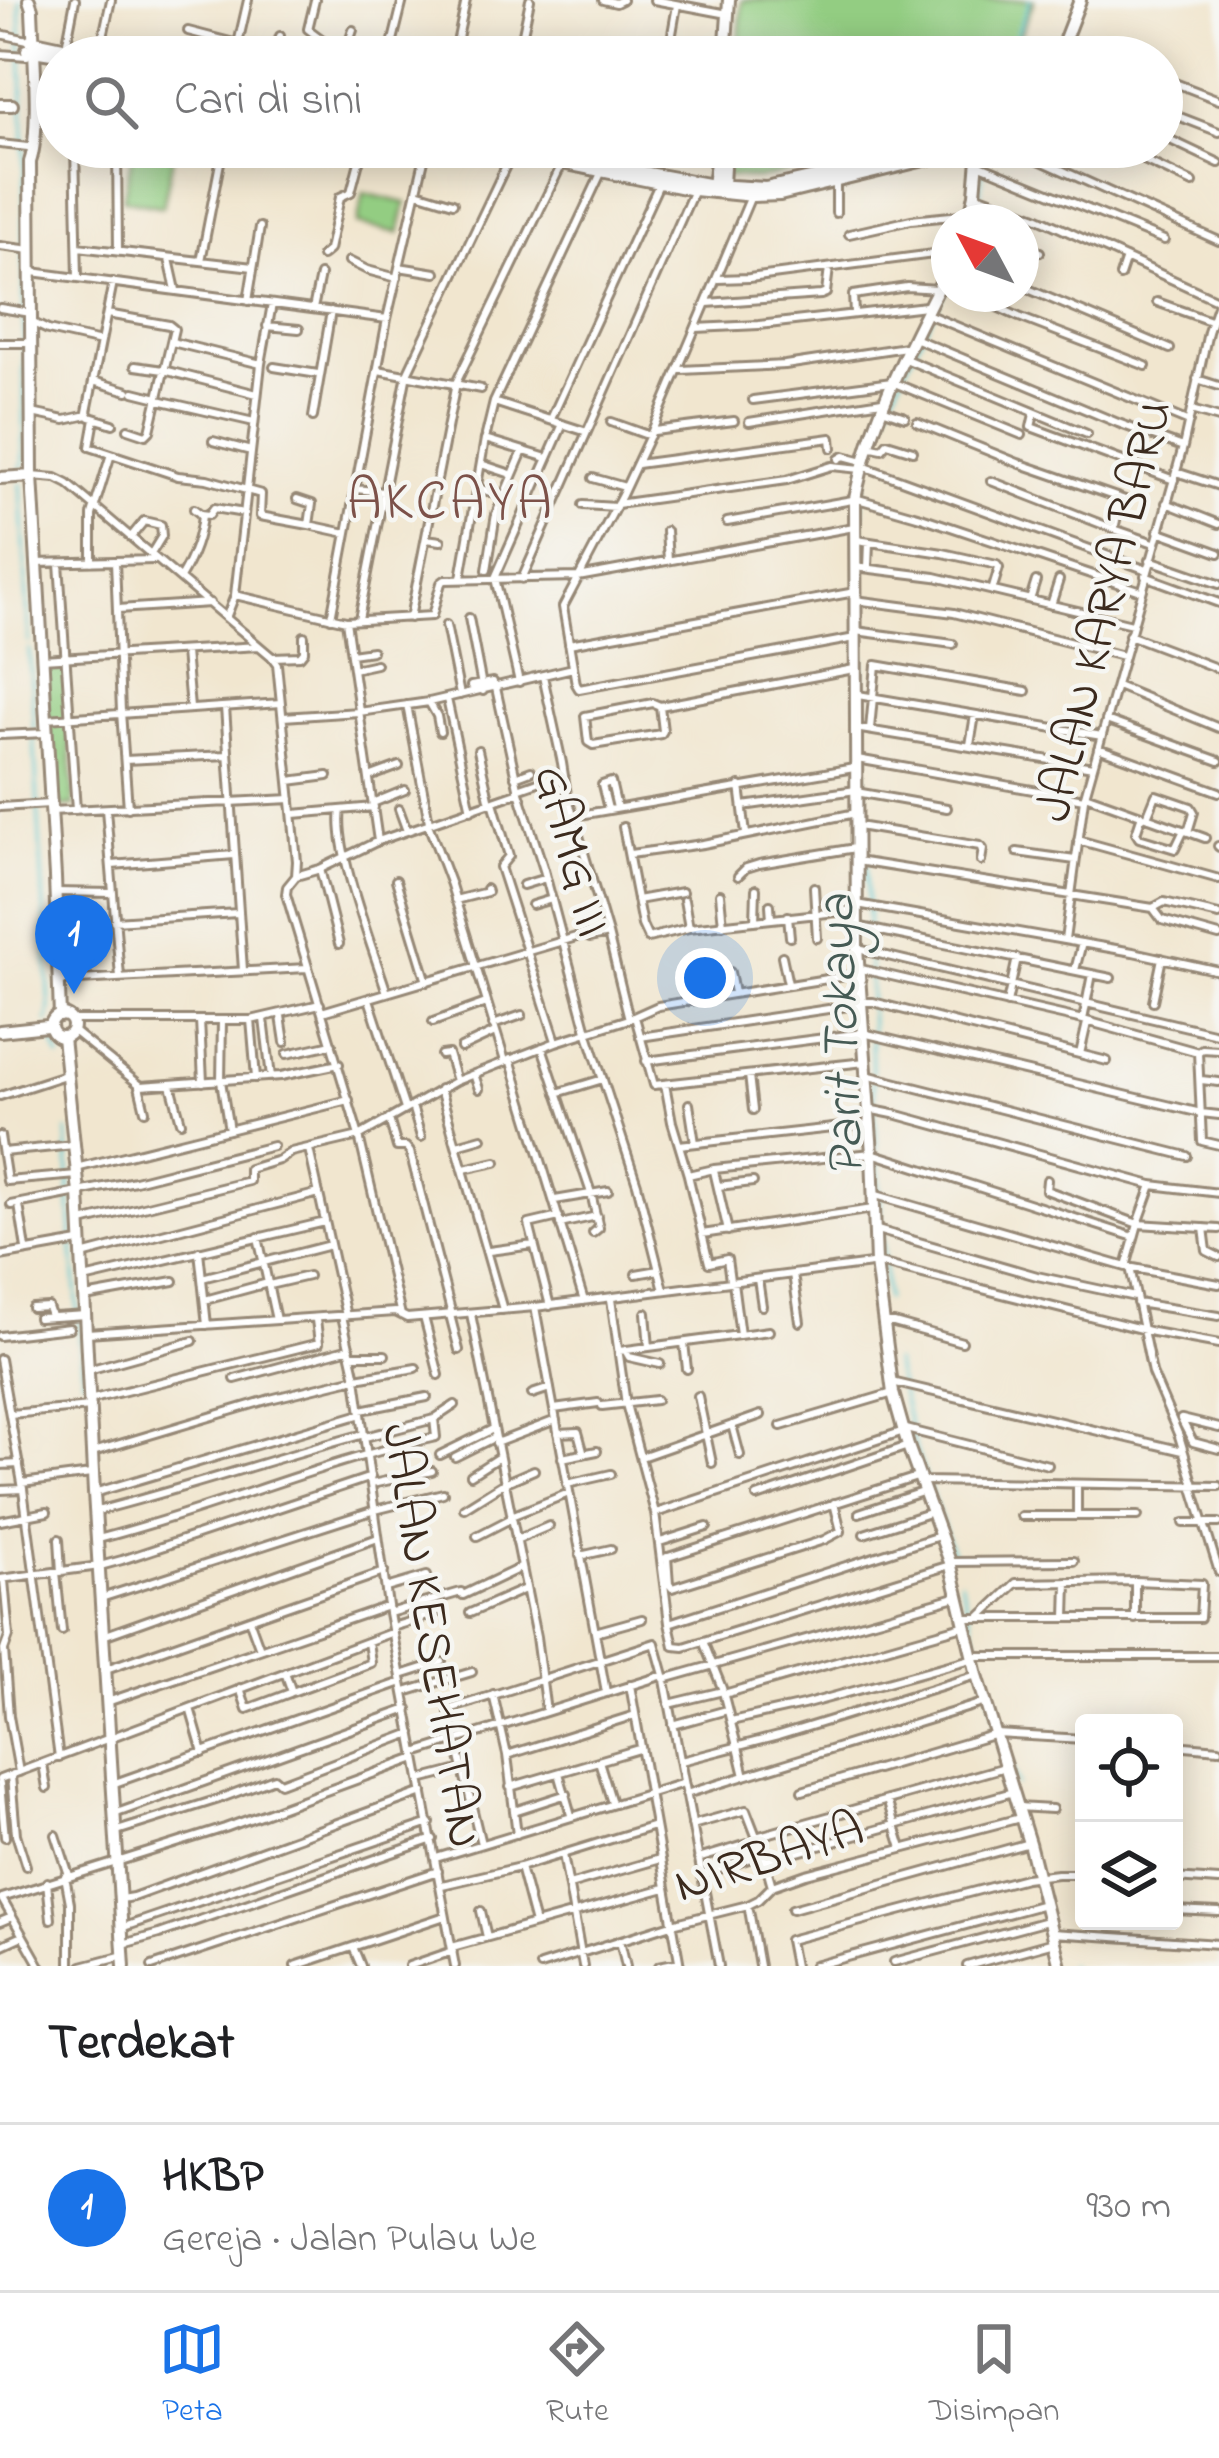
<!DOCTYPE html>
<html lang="id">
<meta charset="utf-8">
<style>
body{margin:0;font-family:"Indie Flower",sans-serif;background:#f6f6f6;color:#202124}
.controls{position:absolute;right:36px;bottom:36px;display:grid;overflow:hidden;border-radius:12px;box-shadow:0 6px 30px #0003}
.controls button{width:108px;height:108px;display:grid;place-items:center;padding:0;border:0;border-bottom:3px solid #e0e0e0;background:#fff;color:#202124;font:60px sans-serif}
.compass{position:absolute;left:931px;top:204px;width:108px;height:108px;border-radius:50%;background:#fff;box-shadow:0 6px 30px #0003;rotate:311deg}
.you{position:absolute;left:705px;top:978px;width:42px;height:42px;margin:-30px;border:9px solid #fff;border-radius:50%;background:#1a73e8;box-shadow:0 0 0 18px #1a73e833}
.badge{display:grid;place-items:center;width:78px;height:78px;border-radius:50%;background:#1a73e8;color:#fff;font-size:39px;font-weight:700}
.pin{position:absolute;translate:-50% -99px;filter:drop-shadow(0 3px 6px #0008)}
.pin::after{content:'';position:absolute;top:63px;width:42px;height:36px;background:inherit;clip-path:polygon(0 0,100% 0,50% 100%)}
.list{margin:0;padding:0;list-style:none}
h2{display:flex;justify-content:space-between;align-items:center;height:156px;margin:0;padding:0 48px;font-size:51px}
h2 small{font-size:39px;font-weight:400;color:#757577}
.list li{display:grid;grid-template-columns:78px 1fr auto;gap:36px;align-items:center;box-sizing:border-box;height:168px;padding:0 48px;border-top:3px solid #e0e0e0}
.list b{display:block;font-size:45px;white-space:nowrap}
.list p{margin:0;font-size:39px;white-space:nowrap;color:#757577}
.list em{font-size:39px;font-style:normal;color:#757577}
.icon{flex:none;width:66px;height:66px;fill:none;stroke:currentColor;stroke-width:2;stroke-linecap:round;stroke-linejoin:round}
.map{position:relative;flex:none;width:1219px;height:1966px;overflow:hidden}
.search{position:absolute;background:#fff;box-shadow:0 6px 30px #0003;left:36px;right:36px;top:36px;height:132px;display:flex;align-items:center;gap:30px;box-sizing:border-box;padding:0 42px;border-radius:66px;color:#757577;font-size:45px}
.sheet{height:324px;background:#fff}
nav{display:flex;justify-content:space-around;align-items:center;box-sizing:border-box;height:168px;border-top:3px solid #e0e0e0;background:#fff;font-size:33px;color:#757577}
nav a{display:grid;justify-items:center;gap:6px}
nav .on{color:#1a73e8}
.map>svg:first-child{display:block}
</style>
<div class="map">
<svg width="1219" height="1966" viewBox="0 0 1219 1966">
<rect width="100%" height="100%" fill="#f6f6f2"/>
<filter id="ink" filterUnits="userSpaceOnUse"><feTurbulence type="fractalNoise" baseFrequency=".00833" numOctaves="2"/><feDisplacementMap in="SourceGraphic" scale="24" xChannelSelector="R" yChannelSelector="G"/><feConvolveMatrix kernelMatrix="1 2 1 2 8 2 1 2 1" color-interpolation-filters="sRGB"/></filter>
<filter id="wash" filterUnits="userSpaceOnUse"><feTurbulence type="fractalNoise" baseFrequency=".004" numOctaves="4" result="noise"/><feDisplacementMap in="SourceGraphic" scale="48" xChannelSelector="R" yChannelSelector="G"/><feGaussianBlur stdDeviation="2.7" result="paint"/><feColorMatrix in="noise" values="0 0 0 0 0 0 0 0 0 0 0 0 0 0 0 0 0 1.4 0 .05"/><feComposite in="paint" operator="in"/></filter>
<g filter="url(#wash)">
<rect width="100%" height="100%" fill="#f1e6cf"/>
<path fill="#93cd82" stroke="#677c50" stroke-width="3" d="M742,0h292l-23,57h-273z
M134,147h41l-12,60 -40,-8z
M729,147h179l-151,32 -31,-3z
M364,193l42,10 -7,30 -42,-9z
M65,663l9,143 -20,1 -10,-142z"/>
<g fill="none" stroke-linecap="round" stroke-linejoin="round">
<path stroke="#5dc9d2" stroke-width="3" d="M20,0l4,141v322l-3,4
M1008,57l22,-57
M976,222l10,-75
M21,484l8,158
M861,580c0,-35 -2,-70 5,-105 13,-62 54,-135 83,-192
M861,620l11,452
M29,649l5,80
M34,738l16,272 -3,11
M49,1032l11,26
M873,1081l4,69
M67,1131l4,92 12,156
M878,1159l8,140
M894,1362l22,90 37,102
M960,1580l46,170
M1008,1759l10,26
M1069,1965l1,1"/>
</g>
</g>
<g filter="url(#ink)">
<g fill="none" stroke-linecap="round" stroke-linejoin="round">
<defs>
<path id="street" d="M315,0l-7,29 20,15 -4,13
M603,0l13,3 6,-3
M654,0l74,14
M188,31l50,13
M0,34l28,6
M522,38l74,19
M328,44l20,1 5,-15
M66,47l9,-47
M0,54l27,2
M99,55l12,-55
M235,57l13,-57
M274,57l6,-21
M389,57l14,-57
M454,57l12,-57
M518,57l12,-57
M620,57l8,-5 28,5
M668,57l9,-52
M1175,83l44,17
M1162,110l57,22
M1162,136l57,27
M0,144l28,3
M75,147l3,131
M117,147l1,104
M1020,147l8,8 191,86
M1136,147l8,13 49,23
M978,164l186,76
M417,192l36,11
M975,194l59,22 185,85
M751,196l-99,235 -30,64 -59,112 13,77 3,5 276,-51
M836,213v-31
M849,234l62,-14 60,-6
M1021,245l19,7
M0,246l31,4
M78,247l175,20
M322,256l7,-6 11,-53 11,-5 9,-34 -7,-5 1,-6
M169,259l7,31
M201,261l22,-114
M349,261l18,9 30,8
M399,267l37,6
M33,272l354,47
M1120,276l6,-18
M718,279l31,-1 200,-26
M1021,286l149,63
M969,294l50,23 127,49
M248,301l12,-74
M1157,302l53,19
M707,303l114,-8 5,-2 3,-25
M0,308l31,5
M313,309l7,-34
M854,313l-1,-18 54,-8 31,2
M107,314l62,11 5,4 -24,102 -4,4 -18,-6
M927,314l262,108
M33,323l15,7 53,12
M267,326l32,3
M696,328l63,-3 167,-19
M914,338l204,85 65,24
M172,342l89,22
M0,343h30
M903,358l184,76
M135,366l29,4 93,24
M274,367l44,7
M378,370l103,19
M681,370l104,-5 121,-18
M1197,379l22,7
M93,381l35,10
M134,392l24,6
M158,400l96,22
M753,400l139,-18 130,53
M494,402l93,30
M882,409l23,8
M1191,410l28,8
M32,413l33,7 23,-5
M1034,414l-3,13 143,53
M313,417l18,-106
M95,419l-5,28 88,29 29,3 54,15 -1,22 49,9
M551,419l108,-235
M611,422l39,14
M749,422l133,-21
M917,422l101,41 107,37
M113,424l-23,-7 -3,-5 26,-130
M654,431l80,-10
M486,435l8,-33 108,-231
M213,441l38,10
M868,446l14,3 5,-6 26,8
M839,459l5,-3 19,5
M481,464l30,10
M637,464l194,-26 1,10
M863,466l284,104
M1176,472l43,14
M32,476l24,2 12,6 203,172 6,8 20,197 -1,15 -9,11 -1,7 73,242 42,179
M593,478l32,9
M991,481l123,48
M476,487l25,9
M356,489l27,3
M297,499l15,5 -3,21 37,8
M1166,503l53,21
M617,504l170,-24 45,-14 29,3
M583,505l33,2
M200,514l9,1 5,-7 30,5
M1117,516l-3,13 40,14
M727,522l131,-23 63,18 220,74
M666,531l2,29
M1158,531l61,22
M131,537l13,-16 17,4 1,11 -11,18
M426,539l15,2
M857,540l86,13 54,12 2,3 -7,23
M1150,560l69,24
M115,561l6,151 7,96
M92,562v-47l19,-61
M36,563l118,-3
M59,563l17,247
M855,567l80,10 197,47
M868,568l1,-26
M487,570l9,-56 27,-63
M1145,576l74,27
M180,578c12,-20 20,-40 22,-63l-8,-6
M461,578l24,-139 62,19
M522,579l172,-389
M235,595l111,26 86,-5 9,-33 4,-3 133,-3 276,-50
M855,600l99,13 169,43
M1030,600l6,-19
M1051,605l8,-25
M118,609l92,-6
M226,618l9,-23 26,-231 11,-60
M331,618l56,-299 40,-172
M410,618l46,-235 106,-219
M469,618l14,73
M359,619l48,-245 105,-221
M346,621l32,220
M446,625l14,70
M856,631l97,13
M1129,635l90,34
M569,644l286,-52
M185,652l5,56
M351,654l21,-3
M273,657l27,-1 4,-5v-15
M42,659l217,-13
M353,669l23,-5
M543,676l19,87 5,32 41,139 21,85
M519,682l-24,-104 68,-154
M471,686l22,-4
M1117,686l102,42
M496,688l23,104 25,78 43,161 50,153 27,106
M858,695l244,41
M447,699l24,111
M429,702l8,14 3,16
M407,705l22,117
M660,706l3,25 -2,3 -68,11 -5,-3 -3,-26 68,-13 7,3 194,-37
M225,707l18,263
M283,717l76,-5 70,-10 144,-34
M46,719l235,-16
M1106,720l113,41
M855,728l238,39
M870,729l6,-64 150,26
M0,735l46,-2
M970,745l5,-30
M1098,748l121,44
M478,750l12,53
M857,759l227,40
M125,760l102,-5
M369,777l30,-11
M515,777l16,-6
M289,781l39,-5
M740,786l6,48
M518,789l20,-7
M856,792l91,16
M1085,795l120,43
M493,802l16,54 -9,11 56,174
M373,803l32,-13
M743,806l113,-16
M0,807l50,-3
M106,809l14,168
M399,809l8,22
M608,809l-6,-24 9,-3 6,26
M341,810c-7,40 33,141 46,183
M51,811l240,-12
M294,814l80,-7
M1142,815l-6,18 3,5 36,11 9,-19
M574,816l280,-48
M1147,817l9,-22 35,12 3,5 -6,20
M428,824l23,61 54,176
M858,826l122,20 3,3 -2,12
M623,827l19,98 6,13 41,-10 166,-18
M1078,840l141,39
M1218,846l1,1
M1017,852l58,8
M630,854l73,-10 153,-31
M857,861l296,47 11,-6 55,13
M112,865l122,-10
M320,869l19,75
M296,876l24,-7 58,-28 139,-48
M738,876l8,-8 13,-4 96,-16
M396,880l31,102
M523,885l23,-7
M814,887l3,51
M55,892l57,1
M720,894l3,31
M455,900l32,-8 -1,-3
M637,900l45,-8
M684,900l5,28
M857,904l276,48 86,19
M532,905l20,-6
M770,905l1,14
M1153,908l9,12 57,16
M788,916l2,21
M114,921l123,-8
M755,921l1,-32
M856,926l255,52
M1065,940l19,-141 99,-352 25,-115 11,-32
M858,949l359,85
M782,956l6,28
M861,969l222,51 115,32 4,-3 17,1
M1075,970l7,-27
M730,972l4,21
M700,977l4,20
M59,981l248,-13
M369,999l36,110
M1153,1001l9,-43
M861,1002h12l234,59
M1007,1003l10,-45
M322,1012l261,-77 7,3 18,-4
M281,1016l4,26
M635,1017l19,68 211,-23
M264,1019l7,58
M71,1020h180l69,-16
M200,1020l3,62
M222,1020l-1,61 8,49
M251,1020l5,58
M1083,1020l9,-46
M433,1022l53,-19
M493,1025l29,-10
M72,1030l69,56 140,-10 58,-12
M640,1037l222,-33
M542,1047l49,146 8,35 -6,5
M461,1048l34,-16
M1198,1052l4,89 17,4
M287,1054l45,-10
M1080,1054l7,-31
M441,1055l7,-1 8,27
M510,1059l74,242
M646,1061l217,-28 338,80 18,2
M474,1074l5,15
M749,1075l4,35
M866,1075l321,81
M1201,1080l18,2
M665,1084l7,38 16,53 21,88 18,-4 3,21
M171,1085l10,37
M139,1086l6,25
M440,1089l63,221
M557,1093l46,-14
M0,1096l65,-21
M689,1104l6,39
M412,1106l9,31
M868,1109l30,6 254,70 67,8
M389,1119l8,28h9l4,5 42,163
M0,1136l7,45 70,-6
M457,1145l25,-7
M679,1145l190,-21
M309,1149l37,167
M3,1152l71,-7
M76,1168l273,-68
M464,1169l32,-7
M714,1171l14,60
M688,1175l26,-6 158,-16 262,84
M1047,1180l-1,10 92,34 14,-39
M718,1186l35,-4
M876,1195l250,72 12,-43 81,5
M555,1200l53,-9
M11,1205l124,-24 138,-35
M19,1205l7,44
M82,1222l167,-41v-12l30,-9 12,-8 68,-16 97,-55 100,-39 73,-23 29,-13 200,-32
M560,1224l37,-8
M1204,1228l3,23 12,6
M877,1230l160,46 98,21
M702,1234l171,-25
M258,1237l18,83
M199,1251l8,74
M489,1251l44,-6
M82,1255l237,-62
M0,1256l79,-14
M1128,1267l91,17
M1130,1267l22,106 27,63 15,49
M636,1274l23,-4
M793,1274l7,48
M202,1278l128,-33
M84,1279l241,-57
M758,1279l4,27
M733,1282l7,53
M269,1285l39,-9
M85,1297l89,-16
M611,1299l15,105 29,109 14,110 5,23 10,1 266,-82
M205,1300l63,-17
M1137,1303l82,13
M550,1306l-21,-82 30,-7
M535,1307l71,385
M32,1308l16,-1 3,9
M646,1313l3,34
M471,1314l65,323 10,74
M450,1315l9,35
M342,1316l14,62 33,235 66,353
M424,1317l15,58
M38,1318l48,-3
M885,1323h9l68,19
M87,1333l308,-21 12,6 128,-11 344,-44 274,69 66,12
M0,1336l69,-8
M684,1343l3,26
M625,1350l4,7 31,7
M619,1351l150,-20
M352,1355h33
M0,1359l23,130 36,269
M88,1370l105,-29
M235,1379l115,-31
M892,1382l291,69
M532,1394l18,-6
M698,1396l14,67
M89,1400l230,-57 -3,-23
M602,1406l54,-6
M554,1409l44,-6
M361,1410l66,-13
M10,1414l80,-7
M1181,1419l12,23 26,7
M1182,1419l37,9
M732,1425l8,30
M781,1426l112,-33
M906,1429l142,36
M558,1433l20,-1 6,22
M365,1437l69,-18 21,-14
M496,1443l60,-23
M93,1452l177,-53 86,-21 60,-10
M440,1455l53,-26
M455,1457l40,-20
M641,1457l120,-42
M562,1458l35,-7
M0,1465l19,-1
M471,1475l28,-18
M923,1481l296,5
M22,1483l69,-9
M372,1484l60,-13
M567,1484l44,-10
M1192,1485l27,87
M0,1490l23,-1
M94,1493l267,-79
M757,1497l151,-51
M464,1508l40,-25 30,-13
M97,1511c90,-23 178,-53 267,-77
M656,1513l248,-82
M859,1513l66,-22
M511,1516l58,-23
M1021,1516h117
M1077,1516v-32
M0,1521l47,-9
M1184,1523h35
M864,1534l68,-22
M477,1536l35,-18
M59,1539l2,33
M98,1539c114,-29 223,-77 338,-102l-2,-18
M516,1540l33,-14
M660,1542l47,-15
M580,1556l31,-7
M667,1557l2,27 3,4 152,-48 17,-9 -7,-28
M662,1559l258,-83
M952,1562l122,-1
M56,1572l6,59
M0,1579l100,-13 22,-6 249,-83
M4,1580l5,56 -5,14 5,66 10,56
M386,1588l41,-12
M463,1595l57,-27
M101,1598l274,-88 68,-17
M389,1613l72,-21
M470,1613l55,-24
M963,1618h237l2,-34 -67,-3 -119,2 -37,35
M1066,1618l1,-36
M249,1619l11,30
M1135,1619v-38
M669,1623l270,-87
M392,1627l43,-13
M595,1632l47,-13
M103,1636l275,-98
M703,1641l19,47 15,58
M973,1656h246
M106,1669l278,-97
M285,1672l7,20 79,-29 -3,-21
M401,1675l41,-13
M664,1679l295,-83
M630,1685l50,281
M240,1688l7,21 43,-16
M405,1692l67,-20
M493,1694l14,61 10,79
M724,1694l239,-68
M107,1702l281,-96
M669,1704l54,-13
M190,1708l13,45
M731,1721l72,-16 168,-46
M673,1725l54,-15
M1174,1745l45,4
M738,1747l7,29
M415,1753l249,-78
M507,1755l128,-40
M599,1761l13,42
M681,1761l97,-25 199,-61
M43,1764l4,24
M463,1769l-14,-57 1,-3 205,-66 9,32 55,291
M559,1773l12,42
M11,1776l5,58 10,32
M0,1779l393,-147
M420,1780l43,-11 18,75
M0,1784l5,53
M112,1784l290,-102
M510,1787l129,-38
M802,1791l194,-57 88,5
M686,1794l300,-92
M887,1800l15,48
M1017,1807l35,2
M514,1811l53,-17
M114,1814l294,-105
M692,1825l54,-15 17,44
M117,1831l102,-32 55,-21 6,5 132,-50
M56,1835l13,40
M756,1837l249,-70
M563,1854l20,112
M436,1858l248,-75
M698,1859l60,-18
M765,1861l248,-69
M702,1875l61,-21 9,32
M65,1876l5,27v63
M1174,1878l45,3
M47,1882l4,37
M442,1885l78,-18
M569,1885l91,-26
M2,1898l223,-70 191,-70
M2,1899l38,67
M121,1899l12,-2 290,-105
M792,1909l237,-66
M749,1910l10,56
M1174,1910l45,2
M481,1911l6,26
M0,1922l12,-5
M535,1924l-15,-57 134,-41
M121,1928l309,-105
M1052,1933l167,11
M620,1940l6,26
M123,1944l36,-10 274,-95
M0,1946l22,-10
M353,1947l8,19
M452,1947l213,-59
M894,1962l153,-41
M82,1966l42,-11
M152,1966l286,-95
M295,1966l150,-50
M409,1966l44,-15
M540,1966l132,-42 76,-19 10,-5 14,-14 34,-12 214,-56
M659,1966l20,-4
M794,1966l-5,-26 236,-62 32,-4h27
M814,1966l230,-62
M967,1966l87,-24"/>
<path id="secondary" d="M29,0l3,9c1,37 9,121 -2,153l2,314 23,401 5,139
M30,40l79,17
M27,50l43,7
M725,57l4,-57
M1058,57l22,-57
M0,105h12
M483,147l211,43 59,6 27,-1 198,-48
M526,147l49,11
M605,165l108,20 53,3 112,-25 59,-16
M713,185l5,-38
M723,186l2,-39
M969,222l6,-28 4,-47
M949,267c-38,75 -78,149 -94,232l2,449 15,205 4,110 17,130 15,53 42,116 27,113 52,168 31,123
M0,478l32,-2
M51 1026a11 11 0 1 1 22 0a11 11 0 1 1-22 0Z
M0,1031l47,-5
M63,1037l16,156 15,300 30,473"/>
</defs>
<use href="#street" stroke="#968876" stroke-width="12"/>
<use href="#secondary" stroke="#968876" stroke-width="16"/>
<use href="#street" stroke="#fff" stroke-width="6"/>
<use href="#secondary" stroke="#fff" stroke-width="10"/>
</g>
</g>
<g text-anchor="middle" stroke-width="9" stroke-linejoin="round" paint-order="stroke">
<g font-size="51" fill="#3b2a1e" stroke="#f6f6f2">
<text transform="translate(1101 610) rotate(-76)" y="18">JALAN KARYA BARU</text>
<text transform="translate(575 850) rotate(75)" y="18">GAMG III</text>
<text transform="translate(435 1635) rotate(81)" y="18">JALAN KESEHATAN</text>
<text transform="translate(768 1854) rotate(-18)" y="18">NIRBAYA</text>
</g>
<g font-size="54" font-style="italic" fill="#455a54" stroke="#f6f6f2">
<text transform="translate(838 1036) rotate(-92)" y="19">Parit Tokaya</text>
</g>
<g font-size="57" letter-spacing="3" fill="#7c5149" stroke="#f6f6f2">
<text x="451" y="518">AKCAYA</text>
</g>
</g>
</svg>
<div class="controls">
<button><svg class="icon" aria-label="locate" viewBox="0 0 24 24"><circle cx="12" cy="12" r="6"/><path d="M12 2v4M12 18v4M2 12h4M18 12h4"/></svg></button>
<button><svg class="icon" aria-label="layers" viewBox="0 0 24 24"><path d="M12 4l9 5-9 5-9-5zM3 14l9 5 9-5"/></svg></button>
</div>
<svg class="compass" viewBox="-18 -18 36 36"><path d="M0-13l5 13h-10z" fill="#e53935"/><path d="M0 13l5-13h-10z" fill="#757577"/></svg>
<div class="you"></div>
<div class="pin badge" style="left:74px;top:994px">1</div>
<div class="search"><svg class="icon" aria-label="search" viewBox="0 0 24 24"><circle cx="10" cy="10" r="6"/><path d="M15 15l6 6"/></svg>Cari di sini</div>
</div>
<section class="sheet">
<h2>Terdekat<small></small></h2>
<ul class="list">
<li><span class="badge">1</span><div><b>HKBP</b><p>Gereja · Jalan Pulau We</p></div><em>930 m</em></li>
</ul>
</section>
<nav>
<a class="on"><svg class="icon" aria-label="map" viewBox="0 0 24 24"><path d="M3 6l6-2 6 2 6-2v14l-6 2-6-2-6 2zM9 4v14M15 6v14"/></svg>Peta</a>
<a><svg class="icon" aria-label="directions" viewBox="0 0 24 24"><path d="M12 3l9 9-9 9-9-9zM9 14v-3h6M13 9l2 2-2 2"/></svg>Rute</a>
<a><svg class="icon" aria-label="saved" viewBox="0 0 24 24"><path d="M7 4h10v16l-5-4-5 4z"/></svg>Disimpan</a>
</nav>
